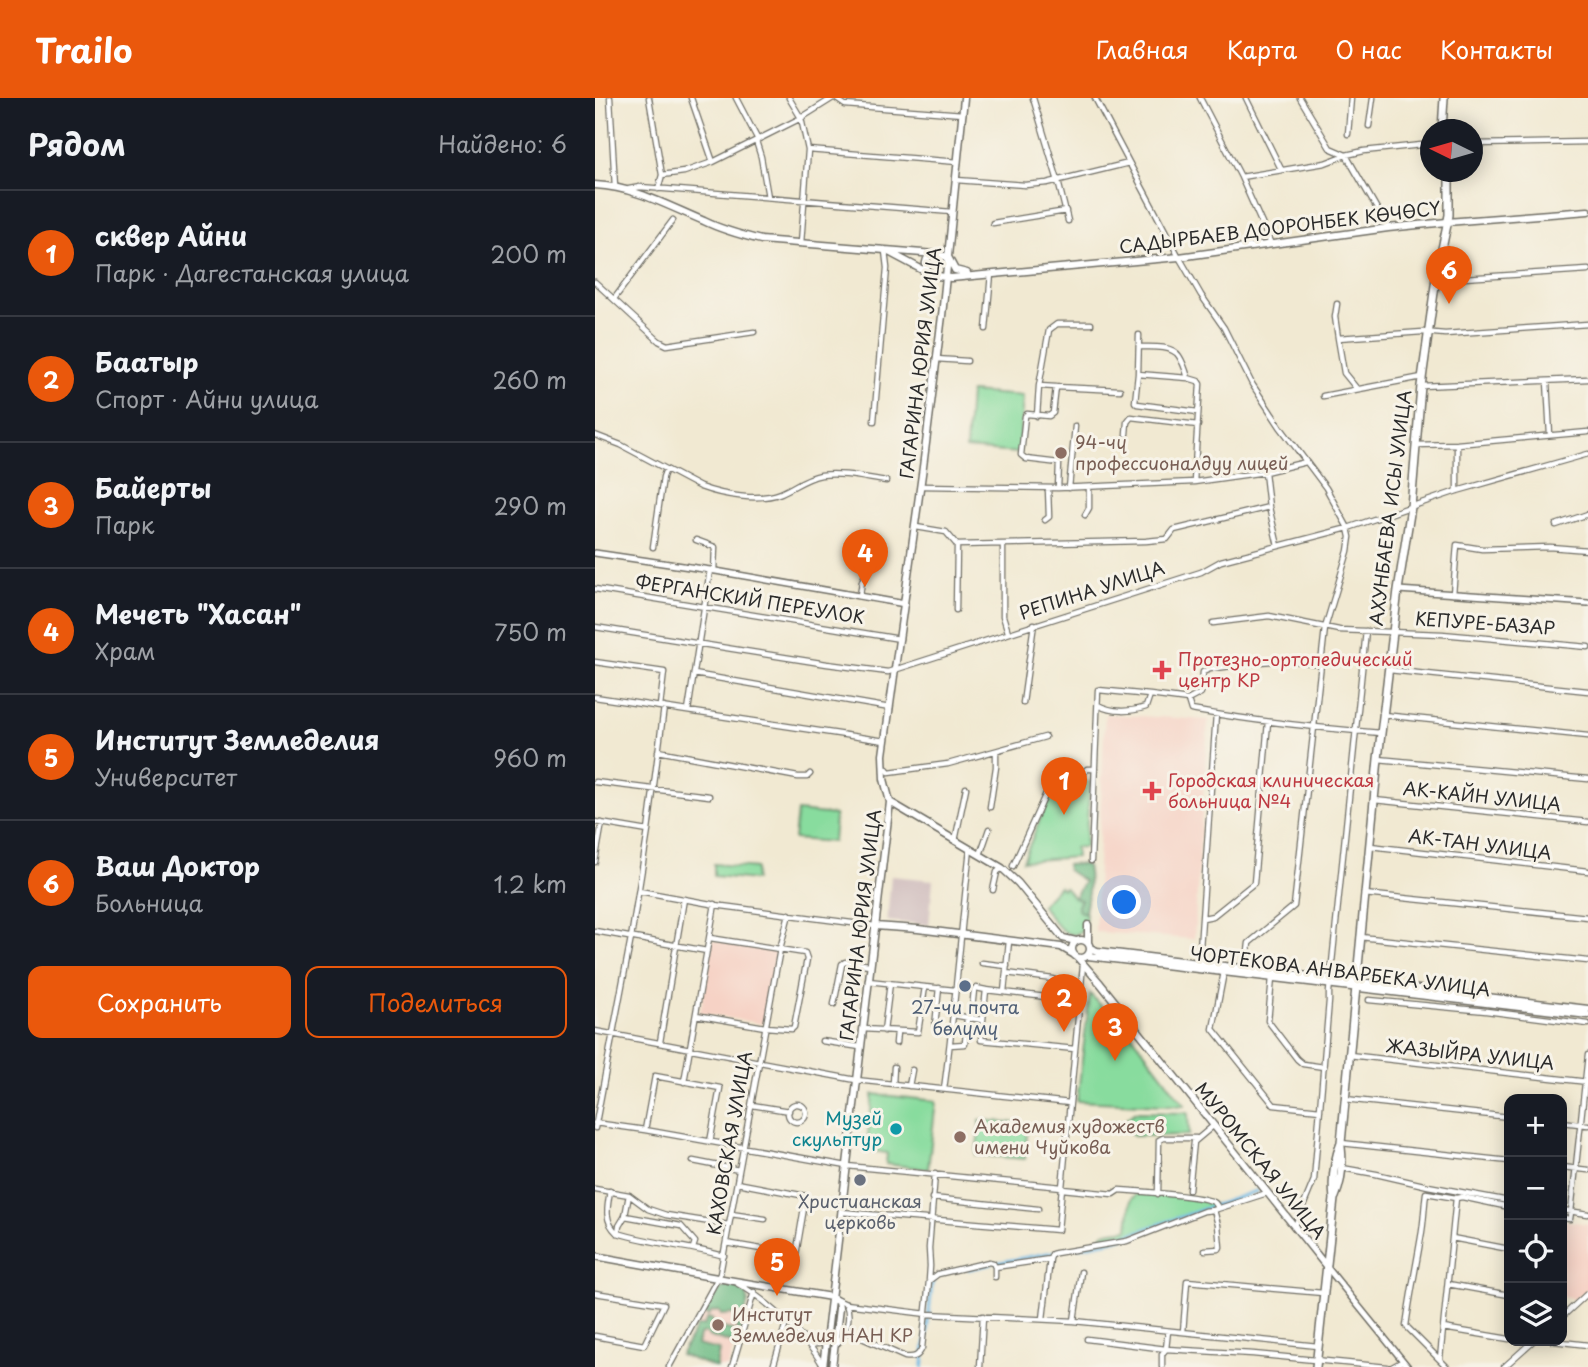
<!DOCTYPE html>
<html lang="ru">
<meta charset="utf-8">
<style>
body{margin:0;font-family:"Playpen Sans",sans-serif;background:#242831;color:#f1f3f6}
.controls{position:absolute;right:21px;bottom:21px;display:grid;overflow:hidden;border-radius:14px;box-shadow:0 4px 18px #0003}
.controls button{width:63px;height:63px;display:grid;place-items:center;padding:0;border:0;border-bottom:2px solid #363941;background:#171b24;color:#f1f3f6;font:35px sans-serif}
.compass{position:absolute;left:825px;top:21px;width:63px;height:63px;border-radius:50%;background:#171b24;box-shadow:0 4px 18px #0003;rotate:275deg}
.you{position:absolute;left:530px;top:805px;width:24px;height:24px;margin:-18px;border:5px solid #fff;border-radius:50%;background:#1a73e8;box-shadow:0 0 0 10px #1a73e833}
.badge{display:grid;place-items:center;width:46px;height:46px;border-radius:50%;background:#ea580c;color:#fff;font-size:23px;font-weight:700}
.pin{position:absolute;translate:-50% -58px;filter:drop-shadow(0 2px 4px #0008)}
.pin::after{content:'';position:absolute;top:37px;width:24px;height:21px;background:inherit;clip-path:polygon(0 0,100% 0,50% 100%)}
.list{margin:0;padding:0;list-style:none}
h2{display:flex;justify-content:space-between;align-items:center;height:91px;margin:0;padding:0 28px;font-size:30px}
h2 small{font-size:23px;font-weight:400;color:#9ea1a6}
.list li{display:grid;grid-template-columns:46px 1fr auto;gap:21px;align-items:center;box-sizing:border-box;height:126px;padding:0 28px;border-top:2px solid #363941}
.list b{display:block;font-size:26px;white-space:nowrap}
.list p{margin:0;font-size:23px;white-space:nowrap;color:#9ea1a6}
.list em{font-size:23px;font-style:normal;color:#9ea1a6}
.actions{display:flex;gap:14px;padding:21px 28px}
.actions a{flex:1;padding:16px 0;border:2px solid #ea580c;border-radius:14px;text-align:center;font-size:24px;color:#ea580c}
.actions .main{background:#ea580c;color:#fff}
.icon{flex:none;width:38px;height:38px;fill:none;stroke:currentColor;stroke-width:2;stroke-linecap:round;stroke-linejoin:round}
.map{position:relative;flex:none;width:993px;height:1269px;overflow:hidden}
header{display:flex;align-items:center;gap:42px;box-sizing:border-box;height:98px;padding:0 35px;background:#ea580c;color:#fff}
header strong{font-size:33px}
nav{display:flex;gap:38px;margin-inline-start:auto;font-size:24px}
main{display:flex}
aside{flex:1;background:#171b24}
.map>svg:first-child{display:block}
</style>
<header>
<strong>Trailo</strong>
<nav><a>Главная</a><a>Карта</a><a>О нас</a><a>Контакты</a></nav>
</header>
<main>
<aside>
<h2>Рядом<small>Найдено: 6</small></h2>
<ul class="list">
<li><span class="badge">1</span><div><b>сквер Айни</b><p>Парк · Дагестанская улица</p></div><em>200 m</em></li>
<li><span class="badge">2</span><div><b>Баатыр</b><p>Спорт · Айни улица</p></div><em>260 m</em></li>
<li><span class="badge">3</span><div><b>Байерты</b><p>Парк</p></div><em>290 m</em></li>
<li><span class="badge">4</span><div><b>Мечеть &quot;Хасан&quot;</b><p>Храм</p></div><em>750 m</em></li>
<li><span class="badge">5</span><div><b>Институт Земледелия</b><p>Университет</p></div><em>960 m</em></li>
<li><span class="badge">6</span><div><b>Ваш Доктор</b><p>Больница</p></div><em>1.2 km</em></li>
</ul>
<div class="actions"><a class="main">Сохранить</a><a>Поделиться</a></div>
</aside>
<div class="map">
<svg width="993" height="1269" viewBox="0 0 993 1269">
<rect width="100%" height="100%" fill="#f7f3e8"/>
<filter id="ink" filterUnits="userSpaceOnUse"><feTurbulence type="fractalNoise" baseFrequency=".0143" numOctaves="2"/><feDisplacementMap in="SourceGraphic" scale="14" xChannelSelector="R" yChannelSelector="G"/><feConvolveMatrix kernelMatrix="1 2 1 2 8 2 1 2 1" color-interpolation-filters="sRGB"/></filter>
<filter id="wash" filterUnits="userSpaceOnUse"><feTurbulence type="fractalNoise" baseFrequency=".00686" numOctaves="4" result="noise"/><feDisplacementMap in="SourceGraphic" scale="28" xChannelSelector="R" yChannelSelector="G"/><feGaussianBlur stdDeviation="1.57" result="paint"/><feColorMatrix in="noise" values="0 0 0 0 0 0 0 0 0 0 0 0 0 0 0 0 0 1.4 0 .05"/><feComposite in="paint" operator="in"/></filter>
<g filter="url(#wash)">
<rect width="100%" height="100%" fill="#f1e9d2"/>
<path fill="#f6d2c5" d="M510,616l103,6 -14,219 -99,-7z
M118,842l63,11 -13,73 -63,-11z
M967,1122l26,4v65l-13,10 -13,-2z
M124,1185l15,3 11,10 -7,36 -10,35h-10l-39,-12z"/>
<path fill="#d1bfbf" d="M296,778l42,4 -4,45 -42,-4z"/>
<path fill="#88dc9e" stroke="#5a8464" stroke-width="2" d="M375,294l53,4 -4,57 -53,-4z
M461,682l34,2 -5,65 -10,1 1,9 -53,4z
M202,713l38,4 -2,27 -39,-3z
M119,766l42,4 -1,12 -41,-4z
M464,788l3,3 3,-2 9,11 8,2 -1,12 5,1c-1,9 0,16 -8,20 -14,8 -29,-19 -37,-28z
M495,896l28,29h5l62,83 -108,-5z
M278,996l63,7 -8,68 -42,-5 1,-11 -21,-3z
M541,1014l52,1 1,22 -55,1 -8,-7 1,-11z
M385,1022l48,4 -3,35 -49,-4z
M543,1095l64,6 13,6 -91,31 -15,3 -9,-3 5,-4 23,-3 3,-30z"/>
<path fill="#6ebc85" stroke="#4c7458" stroke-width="2" d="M487,766l5,2c3,14 1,32 -2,46h-4l-3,-2v-5l3,-5 -7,-2 10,-17 -17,-11 -1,-5z
M138,1186l14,11 1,7 -10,34 -2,-7 2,-9 -4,-6 -13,1 -2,-4 -7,1 -4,4 -4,-2 14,-24z
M112,1221h5l1,7 20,4 2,6 -2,10 -3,-4 -20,-5 -5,-4 -6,2 -2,10 22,5 -3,17h-2l-34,-12 17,-29h6z"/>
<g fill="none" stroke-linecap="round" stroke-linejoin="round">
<path stroke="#6bb8e5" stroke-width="3.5" d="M484,1149l35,-7 143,-49
M402,1165l57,-11
M374,1171l22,-5
M328,1269l9,-84 2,-5"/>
</g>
</g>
<g filter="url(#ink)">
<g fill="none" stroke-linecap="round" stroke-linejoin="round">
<defs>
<path id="minor" d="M15,0l5,89
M54,0l13,77 -4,14
M96,0l22,64
M141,0l22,42
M194,0l12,20 7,32 -7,93
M240,0l10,7 118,9
M438,0l25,83 10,40
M500,0l84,159 22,38 23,33 28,56 29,44 45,60 22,40 2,9 -2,14 -23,77 -31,278 -45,37 -3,25
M605,0l41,79 30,67
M651,0l35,71
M705,0l30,50 16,7 42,73
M774,28l4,-28
M753,36l3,-36
M161,43l5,16 7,40
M878,46l115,-2
M213,52l150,12
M67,77l22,-3 29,-10 88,-44 32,-20
M646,79l84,-14 21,-8 18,-4 67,-7
M361,82l69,5 22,-2 82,-20
M34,91l11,-2 312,25
M398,125l73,-12
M841,180l12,1 140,-9
M0,184l64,59 8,4 87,-13
M19,201l59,-79
M742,206l-2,13 3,21 85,-6 22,2 143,-10
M391,231l5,-55
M544,237l-1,39 50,4
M743,240l6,35 13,16
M544,249c11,0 33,-2 40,9 4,6 7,15 9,22l10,3 2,3 -6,98
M341,261l31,2
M543,276l-3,28 2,2 61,8
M952,283l3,54
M444,288l17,1 -3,26 -4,3 -22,-2 -2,2 -4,39 5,4 33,4 -1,25
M826,288l167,-7
M461,289l64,3
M728,298l99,-19
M442,318l2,-30 10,-56 8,-6h34
M279,323l13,-153 -2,-17
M531,336l1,-12 4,-5 67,8
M0,337l26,10 79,42c22,8 59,15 81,6 14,-6 24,-15 40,-18 21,-3 44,3 65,6
M862,346v47
M821,347l41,-1 131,-12
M670,374l4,35 9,39
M326,388l137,2 136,-6 71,-10 41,-10
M474,390l6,-62
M490,417l4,-7v-21
M450,422l4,-3 -1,-29
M961,427l32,-11
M321,429l30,5 11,13
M101,442l19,7 -1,24
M58,449l10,-70 3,-8
M0,491l305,50
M858,496l4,-49 25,4 68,-2 38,3
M265,498l2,-15 4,-8 6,-6 5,-13c-3,-7 -7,-8 -15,-10
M361,512l1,-65 46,-1
M618,525l56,-7 70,14 103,4 146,13
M0,529l232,37 61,8 313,-100 20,-11 127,-33 109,-37 131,-37
M413,534l-5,-16v-72l143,-3 21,-2 7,-9 95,-23
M0,564l69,10 -4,34
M794,572l199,21
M99,576l196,34
M555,597l38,5 3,10c63,11 126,18 190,23
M0,599l290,44
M593,602l13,-7 2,-21 7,-3 49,-7 29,-2 32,4
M428,605l11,-79
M93,613l22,-141
M788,617l205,21
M63,653l140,26h9l3,-3
M783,661l210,20
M289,671h3l2,3 59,-8 97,-27
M0,684l114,14
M779,702l214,22
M395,709l6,-40v-15
M0,724l53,9
M360,743l11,-53
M775,748l218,25
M385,757l9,-26
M496,763l7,-171 52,5 -4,12c-15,5 -34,6 -48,-2
M0,764l7,-39
M418,768l40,-88 1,-2h27l6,-7h8
M398,792l4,-18 5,-4
M44,793l83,15 153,20
M769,796l224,23
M608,820l10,-2 41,-33 14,-161
M0,833l112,20
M765,839l228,24
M387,865l25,3
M604,865l17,-249
M629,874l-11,57 61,76 46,5
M411,875l47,6
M677,880l-4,43 29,38 6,5 21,3
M330,889l30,3
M409,894l5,-51
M774,902l117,11 102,13
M239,906l8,-40 3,-2 25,3
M101,917l69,12 27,2 2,-2 13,-68 -2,-6 -95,-15
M358,917l29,5
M376,921l3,-29 2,-2 10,2
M340,928l4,-38
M268,931l55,3 7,-45 -57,-6
M0,933l261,49 214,23
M289,933l6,-48
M227,943l38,6
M65,944l24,-143
M301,945l1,-11
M355,947l15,-1 2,-26
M480,951l-94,-9 5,-50 94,11
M754,957l239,27
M89,984l31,-178
M298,986l1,-17
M314,988l3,-16
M349,991c11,-79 17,-160 26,-240
M750,1001l164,18
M193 1015a9 9 0 1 1 18 0a9 9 0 1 1-18 0Z
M157,1007l37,6
M967,1024l26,3
M0,1025l50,7 202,36 215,21
M0,1030l36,-190 17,-107 16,-124
M50,1032l10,-54 65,12 -10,54
M746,1045l168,18
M98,1063l46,9
M967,1069l26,3
M747,1070l34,6 52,12 81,15
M0,1091l34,6 19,14 18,6 63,10
M467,1091l51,5 6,-4c15,1 89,6 96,13 1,1 2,3 3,5
M594,1092l5,-48 19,-16
M15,1093c-3,17 -6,30 7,42
M563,1096l1,-54 4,-2h33
M34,1097l-4,21 -6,10 -1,7c35,11 71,13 106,23
M337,1100l106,11
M967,1112l26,4
M246,1114l217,18 25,-265
M136,1116l34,5
M30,1118l56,10 14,16 -2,6
M967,1120l8,1 1,-7 17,-157
M700,1128l19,-46 15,-179v-9l37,-361
M857,1140l57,11
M131,1145l70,12 10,-59 -69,-13
M610,1152l14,-1 1,-2 -2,-22 -4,-15
M455,1161l2,-5 4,-1 71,-12 77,-30 10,-1 53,-17
M400,1169l55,-8 -7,60
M335,1182l8,-6 51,-12 4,1 2,4v10
M143,1186c28,15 69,53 84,80
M853,1186l61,11
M0,1195l69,11 -20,41 -49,-9
M240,1201l11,5 81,10 147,7 244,25
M967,1219l26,-24
M479,1223l7,-49
M848,1230l66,11
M251,1233l59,26c9,1 13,0 17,-9l7,-67 1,-15 -1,-18 6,-74
M588,1234l4,-51 136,12
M492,1241l79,10 87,5 134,13
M958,1243l35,4
M240,1245h3c8,-12 14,-25 8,-39
M214,1247l16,-2
M845,1261l16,-161
M74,1269l51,-93 60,-325 9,-35
M137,1269l22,-75
M178,1269l13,-44
M385,1269l3,-51
M567,1269v-13l4,-5 2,-18
M797,1269l11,-6
M852,1269l-41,-41c4,-30 10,-59 15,-89 3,-14 3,-30 5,-44l30,5 6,-1 47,10
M909,1269l29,-26"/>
<path id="tertiary" d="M0,455l115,17 195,34
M803,492l190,13
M731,1168l82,101"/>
<path id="secondary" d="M0,87c40,2 73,21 109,36 18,9 37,14 57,19l174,14 13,3 7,13 12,3
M290,152l47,25 19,3 228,-21 209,-29 59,-6 141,-11
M335,175c-6,-6 -6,-15 3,-19
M295,704l112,66 16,15 45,55 13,3
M493,827v18
M280,828l43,3 143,18 12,7
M477 851a9 9 0 1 1 18 0a9 9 0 1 1-18 0Z
M495,850l7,3 491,58
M493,858l500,59
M483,860l22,25 226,283
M0,1158l139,25 97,16
M236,1199l7,5 1,6 -7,59
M228,1269l67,-565 -6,-23 -1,-24 40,-288 19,-151 22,-218"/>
<path id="primary" d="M847,32l2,-32
M740,1099c7,-16 8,-33 6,-50
M721,1269l18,-168c-2,-18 0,-39 7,-56l37,-384 20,-169 13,-83 10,-121 15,-108 13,-63v-43"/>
</defs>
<use href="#minor" stroke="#706e65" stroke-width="7"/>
<use href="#tertiary" stroke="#706e65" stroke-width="8"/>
<use href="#secondary" stroke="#706e65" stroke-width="9"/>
<use href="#primary" stroke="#706e65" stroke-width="10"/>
<use href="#minor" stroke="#fff" stroke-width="4.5"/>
<use href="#tertiary" stroke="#fff" stroke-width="5"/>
<use href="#secondary" stroke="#fff" stroke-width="6"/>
<use href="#primary" stroke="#fff" stroke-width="7"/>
</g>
</g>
<g fill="#8d6e63" stroke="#f7f3e8" stroke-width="2.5">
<circle cx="466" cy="355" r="7"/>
<circle cx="365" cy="1039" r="7"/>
<circle cx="123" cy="1227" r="7"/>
</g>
<g fill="#e0444e" stroke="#f7f3e8" stroke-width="2.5">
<path d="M563.5 561.5h7v7h7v7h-7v7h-7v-7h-7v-7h7z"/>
<path d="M553.5 682.5h7v7h7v7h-7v7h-7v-7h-7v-7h7z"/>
</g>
<circle fill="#5c6f8a" stroke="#f7f3e8" stroke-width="2.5" cx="370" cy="888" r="7"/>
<circle fill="#0f9aa8" stroke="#f7f3e8" stroke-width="2.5" cx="301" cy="1031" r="7"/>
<circle fill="#6b7280" stroke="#f7f3e8" stroke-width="2.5" cx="265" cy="1082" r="7"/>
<g text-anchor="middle" stroke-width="6" stroke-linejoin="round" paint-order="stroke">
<g font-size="18" fill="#2b2b2b" stroke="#f7f3e8">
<text transform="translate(685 130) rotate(-7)" y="6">САДЫРБАЕВ ДООРОНБЕК КӨЧӨСҮ</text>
<text transform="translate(326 265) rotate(-83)" y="6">ГАГАРИНА ЮРИЯ УЛИЦА</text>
<text transform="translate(796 410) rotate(-83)" y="6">АХУНБАЕВА ИСЫ УЛИЦА</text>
<text transform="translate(497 493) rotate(-18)" y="6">РЕПИНА УЛИЦА</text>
<text transform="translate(155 502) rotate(9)" y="6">ФЕРГАНСКИЙ ПЕРЕУЛОК</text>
<text transform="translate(890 526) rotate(4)" y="6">КЕПУРЕ-БАЗАР</text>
<text transform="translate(887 699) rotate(6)" y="6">АК-КАЙН УЛИЦА</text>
<text transform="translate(885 747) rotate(7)" y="6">АК-ТАН УЛИЦА</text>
<text transform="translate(266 827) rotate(-83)" y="6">ГАГАРИНА ЮРИЯ УЛИЦА</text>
<text transform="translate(745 874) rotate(7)" y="6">ЧОРТЕКОВА АНВАРБЕКА УЛИЦА</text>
<text transform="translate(875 957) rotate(6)" y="6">ЖАЗЫЙРА УЛИЦА</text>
<text transform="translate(135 1045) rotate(-80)" y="6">КАХОВСКАЯ УЛИЦА</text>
<text transform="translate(665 1063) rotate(51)" y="6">МУРОМСКАЯ УЛИЦА</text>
</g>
<g font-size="18" fill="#785e54" stroke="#f7f3e8" text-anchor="start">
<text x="480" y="351">94-чү<tspan x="480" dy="21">профессионалдуу лицей</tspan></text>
<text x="379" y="1035">Академия художеств<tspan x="379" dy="21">имени Чуйкова</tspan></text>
<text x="137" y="1223">Институт<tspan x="137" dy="21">Земледелия НАН КР</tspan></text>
</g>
<g font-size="18" fill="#be3a42" stroke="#f7f3e8" text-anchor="start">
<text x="583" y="568">Протезно-ортопедический<tspan x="583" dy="21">центр КР</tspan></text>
<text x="573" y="689">Городская клиническая<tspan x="573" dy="21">больница №4</tspan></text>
</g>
<g font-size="18" fill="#4e5e75" stroke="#f7f3e8">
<text x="370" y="916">27-чи почта<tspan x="370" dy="21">бөлүмү</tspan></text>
</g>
<g font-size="18" fill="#0d838f" stroke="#f7f3e8" text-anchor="end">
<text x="287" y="1027">Музей<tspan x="287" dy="21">скульптур</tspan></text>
</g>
<g font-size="18" fill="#5b616d" stroke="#f7f3e8">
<text x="265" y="1110">Христианская<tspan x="265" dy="21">церковь</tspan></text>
</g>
</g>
</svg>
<div class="controls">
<button>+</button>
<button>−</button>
<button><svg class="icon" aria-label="locate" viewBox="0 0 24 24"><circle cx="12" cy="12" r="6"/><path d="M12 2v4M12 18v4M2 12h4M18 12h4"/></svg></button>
<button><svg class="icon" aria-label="layers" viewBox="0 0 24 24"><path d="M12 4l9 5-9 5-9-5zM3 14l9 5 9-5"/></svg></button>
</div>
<svg class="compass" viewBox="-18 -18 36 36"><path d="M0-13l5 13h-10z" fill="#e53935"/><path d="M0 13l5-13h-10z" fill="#9ea1a6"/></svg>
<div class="you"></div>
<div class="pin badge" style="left:469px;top:717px">1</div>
<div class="pin badge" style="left:469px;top:934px">2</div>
<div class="pin badge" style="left:520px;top:963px">3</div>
<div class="pin badge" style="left:270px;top:489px">4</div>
<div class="pin badge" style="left:182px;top:1198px">5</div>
<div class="pin badge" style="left:854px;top:206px">6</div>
</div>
</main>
